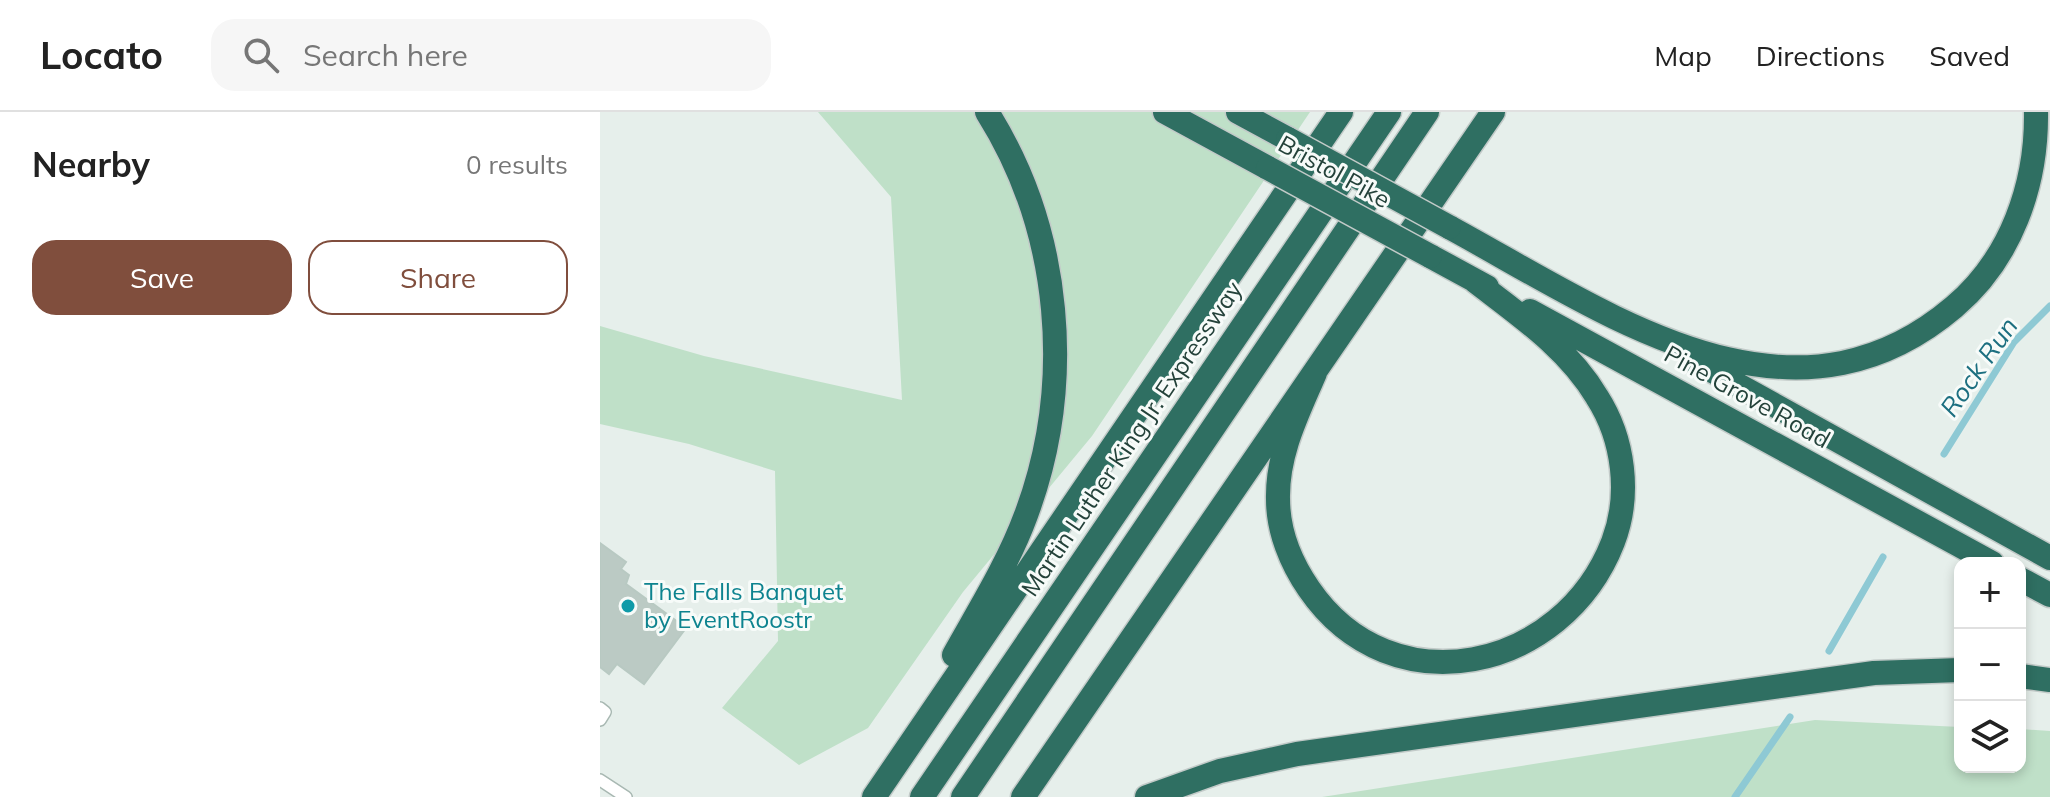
<!DOCTYPE html>
<meta charset="utf-8">
<style>
body{margin:0;font-family:Mulish,sans-serif;background:#f6f6f6;color:#222}
.controls{position:absolute;right:24px;bottom:24px;display:grid;overflow:hidden;border-radius:16px;box-shadow:0 4px 12px #0003}
.controls button{width:72px;height:72px;display:grid;place-items:center;padding:0;border:0;border-bottom:2px solid #e0e0e0;background:#fff;color:#222;font:40px sans-serif}
.list{margin:0;padding:0;list-style:none}
h2{display:flex;justify-content:space-between;align-items:center;height:104px;margin:0;padding:0 32px;font-size:34px}
h2 small{font-size:26px;font-weight:400;color:#767676}
.actions{display:flex;gap:16px;padding:24px 32px}
.actions a{flex:1;padding:18px 0;border:2px solid #804e3d;border-radius:24px;text-align:center;font-size:28px;color:#804e3d}
.actions .main{background:#804e3d;color:#fff}
.icon{flex:none;width:44px;height:44px;fill:none;stroke:currentColor;stroke-width:2;stroke-linecap:round;stroke-linejoin:round}
.map{position:relative;flex:none;width:1450px;height:685px;overflow:hidden}
header{display:flex;align-items:center;gap:48px;box-sizing:border-box;height:112px;padding:0 40px;background:#fff;border-bottom:2px solid #e0e0e0}
header strong{font-size:38px}
nav{display:flex;gap:44px;margin-inline-start:auto;font-size:28px}
.search{width:560px;height:72px;background:#f6f6f6;display:flex;align-items:center;gap:20px;box-sizing:border-box;padding:0 28px;border-radius:24px;color:#767676;font-size:30px}
main{display:flex}
aside{flex:1;background:#fff}
.map>svg:first-child{display:block}
</style>
<header>
<strong>Locato</strong>
<div class="search"><svg class="icon" aria-label="search" viewBox="0 0 24 24"><circle cx="10" cy="10" r="6"/><path d="M15 15l6 6"/></svg>Search here</div>
<nav><a>Map</a><a>Directions</a><a>Saved</a></nav>
</header>
<main>
<aside>
<h2>Nearby<small>0 results</small></h2>
<ul class="list">
</ul>
<div class="actions"><a class="main">Save</a><a>Share</a></div>
</aside>
<div class="map">
<svg width="1450" height="685" viewBox="0 0 1450 685">
<rect width="100%" height="100%" fill="#e6efeb"/>
<path fill="#bfe0c8" d="M218,0h492l-218,324 -129,156 -95,136 -69,37 -77,-57 56,-67 -3,-170 -86,-27 -89,-20v-98l104,30 198,44 -11,-203z
M1215,608l145,7v40h60v-38l30,2v66h-728z"/>
<g fill="none" stroke-linecap="round" stroke-linejoin="round">
<path stroke="#8ec9d4" stroke-width="7" d="M1344,342l70,-112 36,-36
M1229,539l54,-94
M1135,685l55,-80"/>
</g>
<path fill="#bbcac4" stroke="#b8c9c2" stroke-width="2" d="M0,431l26,19 -5,7 8,6 -3,9 60,44 -42,56 -27,-20 -8,10 -9,-7z"/>
<g fill="none" stroke-linecap="round" stroke-linejoin="round">
<defs>
<path id="lane" d="M0,596l5,4 -5,8
M0,668l26,17"/>
<path id="highway" d="M565,0l103,56
M638,0l50,27
M849,115c155,84 340,220 505,80 57,-48 83,-122 82,-195
M830,144l57,31
M930,199l462,252
M1091,247l359,199
M715,261c-17,40 -38,80 -37,126 0,32 13,64 31,90 83,121 254,82 304,-47 18,-47 11,-103 -16,-145 -29,-49 -78,-82 -122,-116
M1420,467l30,16
M354,543c25,-45 54,-91 72,-140 49,-131 36,-284 -39,-403
M1420,564l30,4
M274,685l467,-685
M322,685l467,-685
M363,685l464,-685
M423,685l470,-685
M547,685l73,-26 77,-17 577,-81 86,-3"/>
</defs>
<use href="#lane" stroke="#a8b8b2" stroke-width="14"/>
<use href="#highway" stroke="#c2cac8" stroke-width="27"/>
<use href="#lane" stroke="#fff" stroke-width="11"/>
<use href="#highway" stroke="#2f6f62" stroke-width="24"/>
<defs>
<path id="highway-bridge" d="M688,27l161,88
M668,56l162,88"/>
</defs>
<use href="#highway-bridge" stroke="#c2cac8" stroke-width="27" stroke-linecap="butt"/>
<use href="#highway-bridge" stroke="#2f6f62" stroke-width="24"/>
</g>
<circle fill="#0f9aa8" stroke="#f7fbf9" stroke-width="3" cx="28" cy="494" r="8"/>
<g text-anchor="middle" stroke-width="6" stroke-linejoin="round" paint-order="stroke">
<g font-size="24" fill="#24423a" stroke="#f7fbf9">
<text transform="translate(734 60) rotate(29)" y="8">Bristol Pike</text>
<text transform="translate(1147 285) rotate(29)" y="8">Pine Grove Road</text>
<text transform="translate(532 327) rotate(-56)" y="8">Martin Luther King Jr. Expressway</text>
</g>
<g font-size="24" fill="#0d838f" stroke="#f7fbf9" text-anchor="start">
<text x="44" y="488">The Falls Banquet<tspan x="44" dy="28">by EventRoostr</tspan></text>
</g>
<g font-size="26" font-style="italic" fill="#1c6f80" stroke="#f7fbf9">
<text transform="translate(1379 255) rotate(-55)" y="9">Rock Run</text>
</g>
</g>
</svg>
<div class="controls">
<button>+</button>
<button>−</button>
<button><svg class="icon" aria-label="layers" viewBox="0 0 24 24"><path d="M12 4l9 5-9 5-9-5zM3 14l9 5 9-5"/></svg></button>
</div>
</div>
</main>
